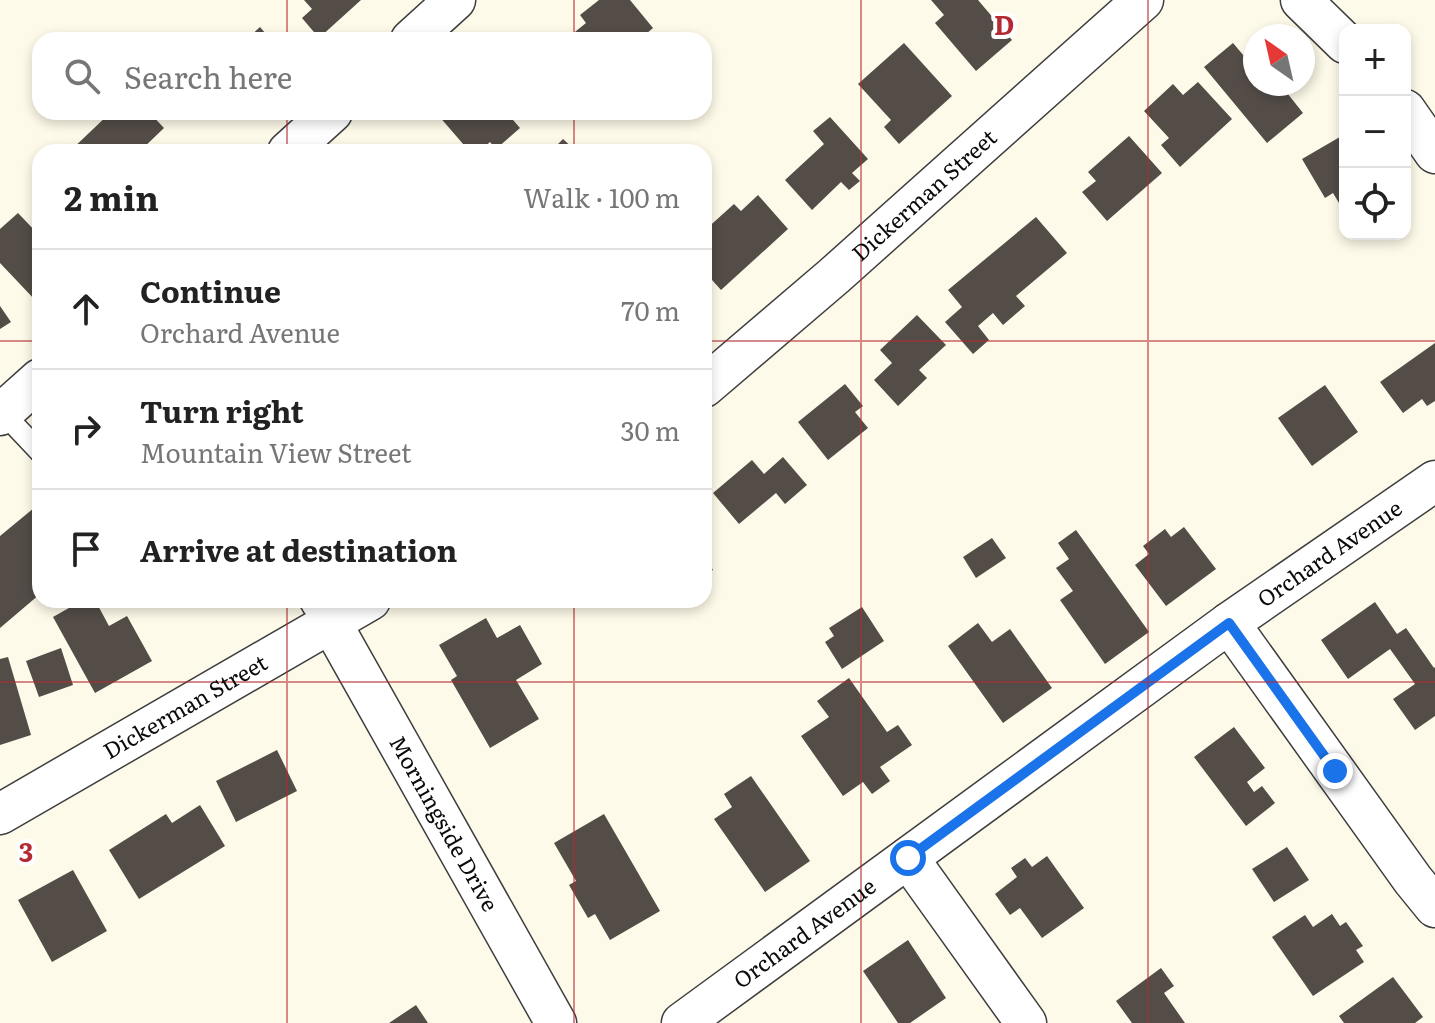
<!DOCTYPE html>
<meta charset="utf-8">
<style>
body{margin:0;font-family:Literata,serif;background:#f2f2f2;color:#222}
.controls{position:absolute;right:24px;top:24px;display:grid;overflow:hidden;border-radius:16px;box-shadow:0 4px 12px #0003}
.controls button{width:72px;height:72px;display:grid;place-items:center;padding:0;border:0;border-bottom:2px solid #e0e0e0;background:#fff;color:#222;font:40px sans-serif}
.compass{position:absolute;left:1243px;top:24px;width:72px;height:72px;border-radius:50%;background:#fff;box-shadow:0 4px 12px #0003;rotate:326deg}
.stop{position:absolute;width:24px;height:24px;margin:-18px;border:6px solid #1a73e8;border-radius:50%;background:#fff}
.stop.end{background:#1a73e8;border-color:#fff;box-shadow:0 2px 8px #0008}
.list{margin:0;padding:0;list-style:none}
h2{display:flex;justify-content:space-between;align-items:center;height:104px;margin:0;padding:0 32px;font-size:34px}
h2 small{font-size:26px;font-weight:400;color:#767676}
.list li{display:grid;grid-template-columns:52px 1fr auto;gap:24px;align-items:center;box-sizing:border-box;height:120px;padding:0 32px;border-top:2px solid #e0e0e0}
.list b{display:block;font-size:30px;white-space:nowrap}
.list p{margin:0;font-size:26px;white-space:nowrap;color:#767676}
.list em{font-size:26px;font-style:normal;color:#767676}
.icon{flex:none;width:44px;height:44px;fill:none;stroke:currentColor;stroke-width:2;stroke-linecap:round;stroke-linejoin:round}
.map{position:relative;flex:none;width:1435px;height:1023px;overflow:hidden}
.search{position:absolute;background:#fff;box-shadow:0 4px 12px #0003;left:32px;top:32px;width:680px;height:88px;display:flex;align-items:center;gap:20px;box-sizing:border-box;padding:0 28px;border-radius:24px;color:#767676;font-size:30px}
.panel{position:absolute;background:#fff;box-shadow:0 4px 12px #0003;left:32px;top:144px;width:680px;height:464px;border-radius:24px}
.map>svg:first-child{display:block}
</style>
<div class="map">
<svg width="1435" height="1023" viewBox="0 0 1435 1023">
<rect width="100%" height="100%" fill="#fefae9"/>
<path fill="#534c47" d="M304,0h57l-42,38 -17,-20 10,-9z
M599,0h31l23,28 -14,12h-74l21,-17 -6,-8z
M931,0h47l34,40 -36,31 -41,-48 9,-8z
M260,27l11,13h-25z
M904,43l48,53 -53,48 -15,-17 7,-7 -33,-36z
M1233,43l22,26v15h25l23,29 -36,30 -63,-76z
M1198,82l34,37 -52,48 -19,-22 8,-7 -25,-27 29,-27 10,11z
M111,112h38l15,16 -25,24h-70z
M442,112h64l14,16 -24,21 -6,-7 -11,10h-9l-32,-37z
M830,117l38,42 -16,14 8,8 -11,9 -8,-8 -29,28 -27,-30 39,-36 -11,-13z
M1345,134v79l-12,-20 -8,5 -23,-39z
M1129,136l33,37 -55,48 -25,-29 14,-11 -8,-9z
M563,139l14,13h-27z
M758,195l30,34 -67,61 -17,-19v-40l30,-27 7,7z
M18,213l22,23v61l-4,4 -36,-38v-34z
M1036,217l31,36 -51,43 9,10 -22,19 -10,-12 -15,13 11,14 -16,14 -28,-32 17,-15 -14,-17z
M0,306l11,16 -11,7z
M917,315l29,30 -27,25 8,8 -29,28 -24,-26 18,-17 -12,-13z
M1435,343v58l-8,5 -5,-7 -19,14 -23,-31z
M845,384l18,22 -8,6 13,16 -40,32 -30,-38z
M1325,385l33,47 -46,34 -34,-48z
M783,457l24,28 -22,19 -9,-11 -37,31 -26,-31 39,-33 12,14z
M40,503v91l-40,34v-92z
M1184,527l32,42 -50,37 -31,-41 14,-11 -6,-8 22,-17 6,8z
M1076,530l73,102 -44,32 -45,-64 13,-9 -17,-23 13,-9 -11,-16z
M992,538l14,20 -30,20 -13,-21z
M704,556l9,14 -9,5z
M83,600h12l14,26 18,-10 25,45 -57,32 -42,-76z
M1375,602l22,32 9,-6 28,40 1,-1v49l-20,14 -22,-31 22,-15 -25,-35 -42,30 -27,-39z
M862,607l22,34 -42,28 -17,-27 9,-6 -5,-8z
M486,618l11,20 23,-13 22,39 -26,16 23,39 -49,29 -39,-68 6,-4 -18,-31z
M978,623l14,19 18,-13 42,59 -49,35 -55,-77z
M61,648l12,37 -34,12 -13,-36z
M8,657l23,78 -31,10v-86z
M849,678l38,54 11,-7 14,20 -32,22 10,14 -18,13 -9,-12 -20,14 -42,-60 28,-19 -12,-16z
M1234,727l31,41 -18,14 7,10 8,-6 13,17 -29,23 -52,-69z
M277,750l20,41 -61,31 -20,-41z
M751,776l59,85 -45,31 -51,-73 18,-12 -8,-13z
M200,805l25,41 -86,53 -30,-49 57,-36 6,9z
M604,814l56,97 -50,29 -15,-26 -7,4 -19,-33 7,-4 -22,-38z
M1287,847l22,33 -35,22 -22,-33z
M1047,856l37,52 -42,30 -22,-30 -10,7 -15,-21 22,-17 -6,-9 14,-10 7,9z
M73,870l34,61 -55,31 -34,-62z
M1332,914l8,12 6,-4 17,24 -7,4 8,12 -51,34 -41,-59 33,-22 8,12z
M908,940l38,58 -36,25h-12l-35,-52z
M1161,968l13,18 -10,7 21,30h-53l-16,-22z
M1393,977l30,40 -8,6h-71l-5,-7z
M416,1005l12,18h-39z"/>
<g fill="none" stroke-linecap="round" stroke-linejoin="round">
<defs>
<path id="service" d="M3,413l37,39
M309,600l4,7 18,16"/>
<g id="minor">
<path d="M1301,0l44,43"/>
<path d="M411,40l44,-40"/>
<path d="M1405,110l30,43"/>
<path d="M288,152l44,-40"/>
<path id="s1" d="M704,387l130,-111 309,-276"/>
<path d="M0,415l40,-36"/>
<path id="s2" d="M331,623l225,400"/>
<path d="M1229,623l184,257 22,27"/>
<path id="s3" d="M0,814l370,-214"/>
<path d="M908,858l118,165"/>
<path id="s4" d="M682,1023l547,-400 206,-142"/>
</g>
</defs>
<use href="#service" stroke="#3e3e3e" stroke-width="23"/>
<use href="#minor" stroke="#3e3e3e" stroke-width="43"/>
<use href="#service" stroke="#fff" stroke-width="20"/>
<use href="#minor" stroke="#fff" stroke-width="40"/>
</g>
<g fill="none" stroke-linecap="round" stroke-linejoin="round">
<path stroke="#1a73e8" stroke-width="10" d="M908,858l321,-235 106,148"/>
</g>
<path fill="none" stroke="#b42932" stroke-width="2" stroke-opacity="0.55" d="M287,0v40M574,0v40M861,0v1023M1148,0v1023M287,112v40M574,112v40M0,341h40M704,341h731M287,600v423M574,600v423M0,682h1435"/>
<g text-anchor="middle" stroke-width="8" stroke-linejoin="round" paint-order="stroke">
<g font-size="22" fill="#0b0b0b" stroke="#fff">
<text dy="8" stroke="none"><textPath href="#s1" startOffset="292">Dickerman Street</textPath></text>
<text dy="8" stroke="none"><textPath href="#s4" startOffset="800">Orchard Avenue</textPath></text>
<text dy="8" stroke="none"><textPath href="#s3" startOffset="214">Dickerman Street</textPath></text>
<text dy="8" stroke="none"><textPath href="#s2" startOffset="230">Morningside Drive</textPath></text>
<text dy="8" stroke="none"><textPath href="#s4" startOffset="152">Orchard Avenue</textPath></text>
</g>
</g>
<g font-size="26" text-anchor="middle" font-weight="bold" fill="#b42932" stroke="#fff" stroke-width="8" stroke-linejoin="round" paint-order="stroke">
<text x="1004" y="35">D</text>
<text x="26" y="862">3</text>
</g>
</svg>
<div class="controls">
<button>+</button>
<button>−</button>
<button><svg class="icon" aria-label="locate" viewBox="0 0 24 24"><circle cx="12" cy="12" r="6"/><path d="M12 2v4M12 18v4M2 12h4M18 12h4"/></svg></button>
</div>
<svg class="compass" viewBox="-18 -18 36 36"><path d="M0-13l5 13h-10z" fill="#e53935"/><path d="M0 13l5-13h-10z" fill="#767676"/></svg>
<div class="stop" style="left:908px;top:858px"></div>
<div class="stop end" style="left:1335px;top:771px"></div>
<div class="search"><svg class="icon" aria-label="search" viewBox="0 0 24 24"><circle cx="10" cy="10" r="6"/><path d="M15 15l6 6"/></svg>Search here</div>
<section class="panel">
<h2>2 min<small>Walk · 100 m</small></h2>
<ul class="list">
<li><svg class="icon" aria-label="ahead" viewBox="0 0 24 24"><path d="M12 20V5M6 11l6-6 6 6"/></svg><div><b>Continue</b><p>Orchard Avenue</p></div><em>70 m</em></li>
<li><svg class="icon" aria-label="right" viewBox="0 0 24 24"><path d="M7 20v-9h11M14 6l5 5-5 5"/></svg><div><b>Turn right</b><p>Mountain View Street</p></div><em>30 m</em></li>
<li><svg class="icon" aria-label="arrive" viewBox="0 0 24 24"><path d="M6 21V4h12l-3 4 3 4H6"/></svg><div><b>Arrive at destination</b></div></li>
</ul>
</section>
</div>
